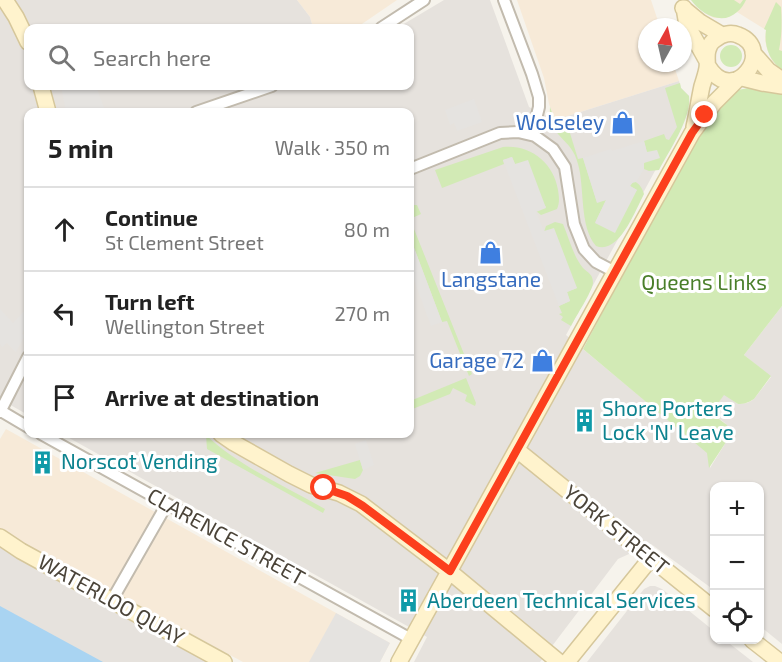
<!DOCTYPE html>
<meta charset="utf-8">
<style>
body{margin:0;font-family:"Exo 2",sans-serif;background:#f6f6f6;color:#222}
.controls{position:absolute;right:18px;bottom:18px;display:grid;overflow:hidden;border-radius:12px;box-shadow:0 2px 4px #0004}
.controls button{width:54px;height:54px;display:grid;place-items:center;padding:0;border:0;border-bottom:2px solid #e0e0e0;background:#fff;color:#222;font:30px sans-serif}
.compass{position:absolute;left:638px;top:18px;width:54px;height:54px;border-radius:50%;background:#fff;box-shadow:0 2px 4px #0004;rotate:8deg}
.stop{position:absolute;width:18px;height:18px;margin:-14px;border:4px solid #fc3f1d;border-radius:50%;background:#fff}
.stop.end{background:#fc3f1d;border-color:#fff;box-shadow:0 2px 6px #0008}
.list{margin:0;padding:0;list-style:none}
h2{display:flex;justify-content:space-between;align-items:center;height:78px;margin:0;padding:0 24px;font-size:26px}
h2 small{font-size:20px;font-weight:400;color:#767676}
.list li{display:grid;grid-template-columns:39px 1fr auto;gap:18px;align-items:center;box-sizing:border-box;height:84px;padding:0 24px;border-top:2px solid #e0e0e0}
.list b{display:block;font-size:22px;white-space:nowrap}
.list p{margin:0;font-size:20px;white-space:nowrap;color:#767676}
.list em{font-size:20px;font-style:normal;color:#767676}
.icon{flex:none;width:33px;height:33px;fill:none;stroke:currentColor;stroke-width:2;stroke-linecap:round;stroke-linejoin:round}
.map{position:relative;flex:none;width:782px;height:662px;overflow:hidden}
.search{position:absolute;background:#fff;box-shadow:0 2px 4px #0004;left:24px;top:24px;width:390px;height:66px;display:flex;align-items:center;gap:15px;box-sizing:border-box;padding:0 21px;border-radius:12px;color:#767676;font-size:22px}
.panel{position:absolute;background:#fff;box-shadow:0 2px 4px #0004;left:24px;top:108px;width:390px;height:330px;border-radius:12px}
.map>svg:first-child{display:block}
</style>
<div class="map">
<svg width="782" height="662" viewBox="0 0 782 662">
<rect width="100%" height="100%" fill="#f6f3ec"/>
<path fill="#f7ead8" d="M297,0h100l-41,28h-43l-3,-11z
M517,0h134l9,27h-13v36h26l6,18 -124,39 -6,-16 -5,-26z
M691,0h91v70l-10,-9 -5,-12 -2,-9 1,-10 -29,-18 -11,6h-12l-8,-4z
M6,429l384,214 -10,19h-137l-243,-132v-91z"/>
<path fill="#e6e2dd" d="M0,0h297l13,17 3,11h-285v58h382v-58h-13l47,-28h46l39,107 26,13 124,-39 2,7 8,8 -1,14 -122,225 142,118 2,15 13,-21 6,-11 -1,-7 -3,-6 -14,-10 13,-19 14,10 9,-1 4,-2 3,-2 17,-22 -27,-22 38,-49v338l-22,-18v-140h-46v104l-63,-46 -33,15 -78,103h-126l13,-25 -365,-203h348v-322h-382v303l-28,-16z
M0,546l209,116h-209z
M650,586h5l7,3 52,42v9h11l28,22h-166l57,-73z"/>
<path fill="#d2eab5" d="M691,0h43l6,4 3,-4h3c-2,4 -5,9 -9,12 -15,14 -36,2 -46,-12z
M776,2l5,5c1,15 1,28 -2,43l3,1v19c-13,-10 -18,-24 -16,-40l-2,-1z
M720 56a11 11 0 1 1 22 0a11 11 0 1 1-22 0Z
M680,83l1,5 8,8c3,22 -20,55 -30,74l-10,1 -5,-2 -1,-2 4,-14 -3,-12 20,-7 2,5 3,1 8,-13 -12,-39z
M753,87l29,3v216l-38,49 27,21 -17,23c-6,4 -10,5 -16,5l-14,-9 -13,18 16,12 2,11 -1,3 -19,29 -2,-15 -124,-104 87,-164 44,-76 17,-16 7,-3z
M550,107l5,13 10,-3 13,42 5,-1 14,44 9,-2 -11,23 42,-33 -7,-4 4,-5c6,3 8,7 10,13 -9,17 -25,61 -48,52 -17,-20 -11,-58 -18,-82 -7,-28 -30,-25 -28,-57z
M503,147c27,-3 51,16 55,43 1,7 2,12 -1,19l-16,6 -5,-4 10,-4 -31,-43 -3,-7 -9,3 1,4 -62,24 -7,-18z
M410,205h7l4,9 -11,5 62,155 -3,2 -22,-55 -5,1 -32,-85z
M555,222l8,2c6,14 10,32 20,44 5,5 10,6 10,15 -1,9 -17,33 -22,43l-10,-6 2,-3 -4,-3 3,-1 -3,-7 11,-5 -3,-9 10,-4 -33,-56 2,-6z
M466,378l10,25 -1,3 -10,-5 2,-6 -14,-7 -3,6 -40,16v-9z
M206,435c34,32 79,51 119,74l-2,4 -116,-64z
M360,460l3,10 -3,6 -5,3 -40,-6z"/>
<path fill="#e5e3e0" d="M61,86h35l9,24 -1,2h-38z
M474,99l8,23 -25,9 -3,-8 -4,2 -5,-15z
M644,141l3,11 10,-2 3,8 -16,5v6l-8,13 -4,1 -2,3 7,4 -22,43 -20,-10 11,-23 -9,3 -14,-45 28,-9 1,2z
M512,157l3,7 13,-4 18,48 -10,4 8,19 10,-3 23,60 -10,4 3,9 -11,5 -56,-146z
M410,237l32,85 -11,4 -21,-57z
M28,307v15l-6,12 3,1 -9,17 -9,-9 -5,4 -2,-3v-35l13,14z
M364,434h19l-17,6 8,25 -11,5 -8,-26 11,-4z
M336,613l54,30 -10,19h-71z"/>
<path fill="#a9d4f2" d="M0,606l103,56h-103z"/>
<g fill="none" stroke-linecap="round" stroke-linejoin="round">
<defs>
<path id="street" d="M504,0l28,74 7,23v10l-7,28
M381,28l43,-28
M196,112l76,-26
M410,169l90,-36 18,-1 17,4 18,13 12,18 9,57 10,25 12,13 19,10
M1,411l27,16
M0,412l28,-55
M41,434l370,205
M112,600l55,-96"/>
<path id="secondary" d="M5,0l11,17 12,25
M683,8l17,14 22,13
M684,8l3,17 20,36
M753,53l15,17 14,10
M742,78l20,5 20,3
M41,86l7,26
M694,127c3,-13 5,-27 8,-41 2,-6 4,-12 5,-18 1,-6 -1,-12 1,-18 1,-4 4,-9 8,-11 6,-5 15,-7 22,-4 39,15 -5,73 -30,31
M221,434l13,9 55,31 22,11 28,8 22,11 88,67 110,91
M517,450l197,159
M0,537l21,14 203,111
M752,640l28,22
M399,662l293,-529 22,-30 24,-24
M567,662l84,-104"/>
</defs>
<use href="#street" stroke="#c2bbae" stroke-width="14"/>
<use href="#secondary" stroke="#d6c79b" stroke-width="18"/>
<use href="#street" stroke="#fff" stroke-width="10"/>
<use href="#secondary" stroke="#fff3cd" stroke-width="15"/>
</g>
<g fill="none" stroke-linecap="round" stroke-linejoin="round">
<path stroke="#fc3f1d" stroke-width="8" d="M324,488l23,8 16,10 87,65 242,-438 13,-18"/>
</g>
<defs>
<symbol id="shop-bare" viewBox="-9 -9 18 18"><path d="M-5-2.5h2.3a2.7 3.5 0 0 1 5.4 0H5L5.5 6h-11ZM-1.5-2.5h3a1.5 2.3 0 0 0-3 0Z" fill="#3f7fe0" stroke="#fff" stroke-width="2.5" paint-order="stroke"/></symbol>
<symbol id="building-bare" viewBox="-9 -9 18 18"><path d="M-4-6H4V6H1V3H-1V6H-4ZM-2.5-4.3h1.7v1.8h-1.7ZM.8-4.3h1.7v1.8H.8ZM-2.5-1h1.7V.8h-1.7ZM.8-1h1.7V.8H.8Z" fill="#0f9aa8" stroke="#fff" stroke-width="2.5" paint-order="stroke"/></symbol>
</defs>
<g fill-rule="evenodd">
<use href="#shop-bare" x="606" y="106" width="33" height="33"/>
<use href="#shop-bare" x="474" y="236" width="33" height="33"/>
<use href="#shop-bare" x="526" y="344" width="33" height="33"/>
<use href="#building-bare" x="568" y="404" width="33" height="33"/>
<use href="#building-bare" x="26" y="446" width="33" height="33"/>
<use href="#building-bare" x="392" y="584" width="33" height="33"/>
</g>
<g text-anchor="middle" stroke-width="6" stroke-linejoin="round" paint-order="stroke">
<g font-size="21" fill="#366cbe" stroke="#fff" text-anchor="end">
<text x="604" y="130">Wolseley</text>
<text x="491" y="287" text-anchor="middle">Langstane</text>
<text x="524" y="368">Garage 72</text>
</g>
<g font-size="21" fill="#4a7f2a" stroke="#fff">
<text x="704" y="290">Queens Links</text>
</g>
<g font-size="21" fill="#0d838f" stroke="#fff" text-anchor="start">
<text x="602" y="416">Shore Porters<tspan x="602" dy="24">Lock 'N' Leave</tspan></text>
<text x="61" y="469">Norscot Vending</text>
<text x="427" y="608">Aberdeen Technical Services</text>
</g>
<g font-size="21" fill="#4b4439" stroke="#fff">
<text transform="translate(616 530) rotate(39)" y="7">YORK STREET</text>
<text transform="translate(226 537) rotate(29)" y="7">CLARENCE STREET</text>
<text transform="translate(111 600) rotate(29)" y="7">WATERLOO QUAY</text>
</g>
</g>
</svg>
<div class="controls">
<button>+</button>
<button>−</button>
<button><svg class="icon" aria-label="locate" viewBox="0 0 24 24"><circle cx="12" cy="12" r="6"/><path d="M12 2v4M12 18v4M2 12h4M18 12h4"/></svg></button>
</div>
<svg class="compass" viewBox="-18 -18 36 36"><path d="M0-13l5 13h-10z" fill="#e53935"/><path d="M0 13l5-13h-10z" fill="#767676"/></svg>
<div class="stop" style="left:324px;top:488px"></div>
<div class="stop end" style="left:705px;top:115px"></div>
<div class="search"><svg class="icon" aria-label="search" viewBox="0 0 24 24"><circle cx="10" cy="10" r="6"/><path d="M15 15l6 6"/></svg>Search here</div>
<section class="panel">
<h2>5 min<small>Walk · 350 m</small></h2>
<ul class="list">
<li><svg class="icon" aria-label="ahead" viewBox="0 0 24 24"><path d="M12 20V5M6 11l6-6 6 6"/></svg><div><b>Continue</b><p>St Clement Street</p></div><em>80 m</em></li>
<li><svg class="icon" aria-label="left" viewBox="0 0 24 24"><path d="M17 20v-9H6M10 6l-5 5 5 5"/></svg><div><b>Turn left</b><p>Wellington Street</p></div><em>270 m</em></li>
<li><svg class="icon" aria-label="arrive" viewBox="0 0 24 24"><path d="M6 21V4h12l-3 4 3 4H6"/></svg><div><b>Arrive at destination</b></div></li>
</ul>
</section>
</div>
